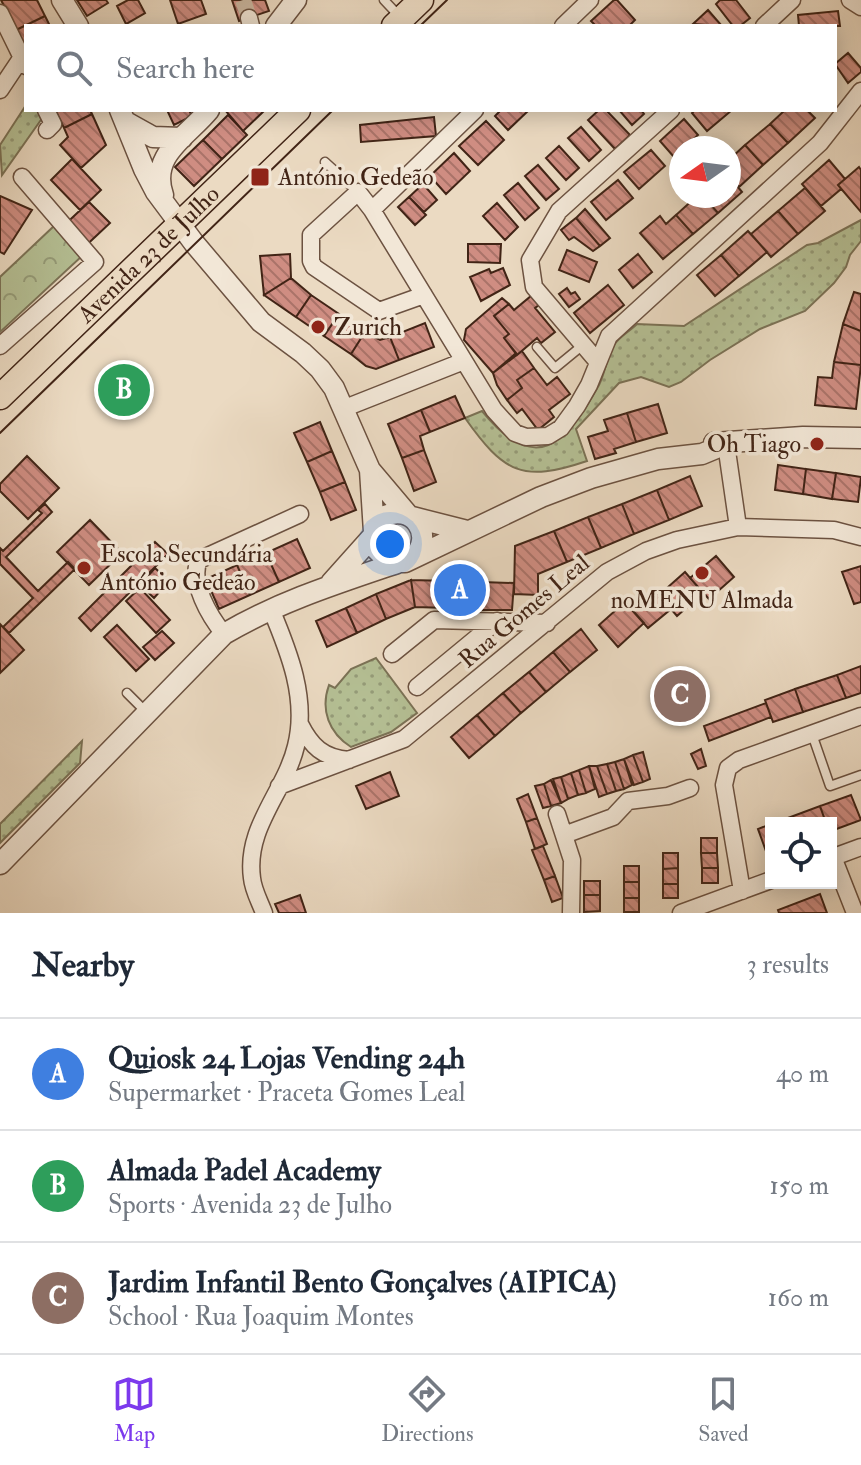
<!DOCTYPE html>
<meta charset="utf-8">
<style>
body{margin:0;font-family:"IM FELL Double Pica",serif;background:#f6f6f7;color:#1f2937}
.controls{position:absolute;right:24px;bottom:24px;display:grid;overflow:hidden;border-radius:0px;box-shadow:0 4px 20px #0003}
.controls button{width:72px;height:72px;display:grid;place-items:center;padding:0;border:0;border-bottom:2px solid #e0e1e3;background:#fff;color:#1f2937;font:40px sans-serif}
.compass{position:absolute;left:669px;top:136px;width:72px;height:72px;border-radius:50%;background:#fff;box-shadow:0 4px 20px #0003;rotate:256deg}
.you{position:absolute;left:390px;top:544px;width:28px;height:28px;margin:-20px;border:6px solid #fff;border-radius:50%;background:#1a73e8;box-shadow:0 0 0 12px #1a73e833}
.badge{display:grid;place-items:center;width:52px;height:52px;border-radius:50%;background:#7c3aed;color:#fff;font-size:26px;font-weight:700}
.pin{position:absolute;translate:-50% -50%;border:4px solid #fff;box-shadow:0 2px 8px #0006}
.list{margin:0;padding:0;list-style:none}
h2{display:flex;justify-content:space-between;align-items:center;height:104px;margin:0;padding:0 32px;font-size:34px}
h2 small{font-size:26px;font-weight:400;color:#747a83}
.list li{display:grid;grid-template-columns:52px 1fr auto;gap:24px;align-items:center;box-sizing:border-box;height:112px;padding:0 32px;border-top:2px solid #e0e1e3}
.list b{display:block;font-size:30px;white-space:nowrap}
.list p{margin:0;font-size:26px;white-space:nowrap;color:#747a83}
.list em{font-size:26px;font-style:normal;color:#747a83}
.icon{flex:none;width:44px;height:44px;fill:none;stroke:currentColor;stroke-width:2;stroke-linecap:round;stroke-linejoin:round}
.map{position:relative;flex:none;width:861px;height:913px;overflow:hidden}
.search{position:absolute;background:#fff;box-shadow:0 4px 20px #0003;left:24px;right:24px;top:24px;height:88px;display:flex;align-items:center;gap:20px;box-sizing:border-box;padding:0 28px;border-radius:0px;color:#747a83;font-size:30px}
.sheet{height:440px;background:#fff}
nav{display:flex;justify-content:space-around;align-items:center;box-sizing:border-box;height:112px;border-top:2px solid #e0e1e3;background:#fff;font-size:22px;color:#747a83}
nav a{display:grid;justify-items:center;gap:4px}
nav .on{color:#7c3aed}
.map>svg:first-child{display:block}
</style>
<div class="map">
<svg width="861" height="913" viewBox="0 0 861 913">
<defs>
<pattern id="grass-dots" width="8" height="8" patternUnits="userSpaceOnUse" patternTransform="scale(2)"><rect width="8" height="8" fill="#b5c095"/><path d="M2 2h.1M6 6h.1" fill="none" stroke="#959c79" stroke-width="1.8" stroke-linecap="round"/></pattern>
<pattern id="park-crowns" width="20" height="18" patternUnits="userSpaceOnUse" patternTransform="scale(2)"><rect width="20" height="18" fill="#b5c095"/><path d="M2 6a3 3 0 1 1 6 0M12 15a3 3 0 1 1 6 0" fill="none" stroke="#959c79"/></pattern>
<pattern id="building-back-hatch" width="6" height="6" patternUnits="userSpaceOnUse" patternTransform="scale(2)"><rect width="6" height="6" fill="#cf8d82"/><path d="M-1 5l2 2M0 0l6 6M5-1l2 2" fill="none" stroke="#aa7369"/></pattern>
</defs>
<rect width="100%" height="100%" fill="#ebdac2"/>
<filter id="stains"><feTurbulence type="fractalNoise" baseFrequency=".0025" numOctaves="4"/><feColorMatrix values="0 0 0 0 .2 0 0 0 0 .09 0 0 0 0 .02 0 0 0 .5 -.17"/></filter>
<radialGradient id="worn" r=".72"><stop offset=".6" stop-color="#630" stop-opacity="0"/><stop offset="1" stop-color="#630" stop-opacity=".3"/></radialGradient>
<path fill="url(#grass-dots)" stroke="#7b7256" stroke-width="2" d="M26,105v5h14l3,7 -41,58 -2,-30z
M861,220v21l-11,14 -4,12 -12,16 -29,28 -45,18 -50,31 -29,22 -12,5 -28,-10 -22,6 -43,46 11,32c-65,22 -83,12 -122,-43l17,-7c53,65 83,35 117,-26 6,-12 8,-29 15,-40 5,-8 16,-14 23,-21l47,2 123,-81 11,-2z
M376,658l41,55 -26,19 -40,15c-22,-14 -31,-37 -22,-62l6,3 16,-19z
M82,741l-2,22 -80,80v-19z"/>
<path fill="url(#park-crowns)" stroke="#7b7256" stroke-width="2" d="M54,226l28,30 -82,76v-55z"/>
<path fill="url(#building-back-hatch)" stroke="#412416" stroke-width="2" d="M1,0h36l8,16 -29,14z
M77,0h29l2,3 -21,13z
M128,0h10l7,13 -19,11 -9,-18z
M170,0h31l5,14 -28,10z
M232,0h33l4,11 -30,10z
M614,0h3l18,20 -6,6h-33l-5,-5z
M720,0h16l14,18 -10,8h-7l-17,-22z
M708,10l14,16 -29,-2z
M838,11l2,15h-41l-1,-11z
M45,16l5,10h-24v25l-10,-21z
M848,53l13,15v4l-13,11 -13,-19z
M55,110h35l2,4 -28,14z
M167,110h22l3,6 -18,9z
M225,110h40l-22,21z
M501,110h28l-21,20 -13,-14z
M599,110h7l24,25 -15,14 -27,-29z
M619,110h22l3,4 -12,11z
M695,110h37l-25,21 -15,-18z
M785,110h22l8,8 -27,25 -18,-19z
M92,114l14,31 -25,23 -21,-23 8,-8 -4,-9z
M228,115l19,20 -25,24 -19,-19z
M434,117l2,19 -75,6 -1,-17z
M684,119l14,16 -24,22 -14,-16z
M486,121l18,19 -26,25 -19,-19z
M770,124l18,19 -25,22 -18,-20z
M581,127l20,23 -12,11 -21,-23z
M203,140l19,19 -28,27 -19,-19z
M745,145l18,20 -24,22 -10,-11v-16z
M559,146l20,22 -13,12 -20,-22z
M651,150l14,16 -26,23 -15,-17z
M454,153l16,18 -24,23 -16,-18z
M72,159l29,31 -21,20 -29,-30z
M829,160l16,19 -7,6 3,4 -20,17 -19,-22z
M538,165l21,24 -13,11 -21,-24z
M859,167l2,3v42l-23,-27z
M729,176l13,16 -24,21 -15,-17h26z
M618,180l15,18 -27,22 -15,-18z
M518,183l21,25 -14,12 -21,-25z
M423,184l14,16 -13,12 -15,-15z
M805,188l20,23 -27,23 -20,-23z
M0,196l32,14 -28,44 -4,-2z
M697,196h6l15,17 -25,21 -17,-19z
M409,197l17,18 -11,10 -17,-18z
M89,202l21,21 -31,29 -21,-21z
M497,203l21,24 -13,13 -22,-24z
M585,209l25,29 -10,8 -24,-28z
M778,211l20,23 -27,23 -20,-23z
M676,215l17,19 -30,25 -23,-26 20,-17 6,8z
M576,218l24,28 -7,5 -19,-14 -5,3 -8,-10z
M748,231l19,21 -28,24 -18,-21z
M468,244h33l-1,19 -32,-1z
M567,250l30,12 -8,20 -30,-12z
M290,254l1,24 -27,17 -4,-39z
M638,254l14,18 -19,16 -14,-18z
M721,255l18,21 -24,20 -18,-21z
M503,268l7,17 -29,16 -11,-24 19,-8 2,4z
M291,278l20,17 -15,22 -32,-22z
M608,285l16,20 -34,28 -16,-20z
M567,288l4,6 4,-2 5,7 -11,8 -10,-13z
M854,292l7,2v37l-18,-7z
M311,295l28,19 -15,22 -28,-19z
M531,296l8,9 -4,3 20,24 -14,11 -4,-5 -20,17 -13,-17 5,-4 -15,-18 15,-12 5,6z
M502,298l7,6 -15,12 15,18 -5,4 12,15 -23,20 -29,-33 2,-11z
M339,314l26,18 -14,22 -27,-18z
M425,323l9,24 -35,13 -9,-23z
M843,324l18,7v34l-27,-3z
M365,332l15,8 10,-3 9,23 -23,9 -10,-3 -15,-12z
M522,351l12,17 -17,12 5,8 -15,12 -10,-15 -4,-12z
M834,362l27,3 -5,44 -41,-4 3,-28 14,1z
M534,368l13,17 10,-8 13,17 -21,16 5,7 -16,13 -16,-21 -5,4 -10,-13 15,-12 -5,-8z
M455,396l10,22 -35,14 -9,-22z
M658,404l9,29 -31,9 -9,-29z
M421,410l9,22 -10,4 4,14 -22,8 -14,-34z
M627,413l9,29 -22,7 2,4 -21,6 -7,-22 20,-6 -4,-11z
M320,422l12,29 -25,11 -13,-29z
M424,450l12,32 -22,9 -12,-33z
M332,451l13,31 -25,10 -13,-30z
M27,456l32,32 -31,31 -28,-28v-7z
M778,465l28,4 -3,25 -28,-4z
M806,469l30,4 -4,26 -29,-5z
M836,473l25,4 -3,25 -26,-3z
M690,476l12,30 -33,14 -12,-30z
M345,482l11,28 -25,10 -11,-28z
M657,490l12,30 -35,14 -12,-30z
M45,504l7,8 -46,45 32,34 30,-29 7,7 -66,64 -6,-6 30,-29 -33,-34v-16l3,3 39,-38 -4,-3z
M622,504l12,30 -33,14 -13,-31z
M588,517l13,31 -34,14 -13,-31z
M90,520l32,33 -33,32 -32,-33z
M554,531l13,31 -29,12v21l-24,-1 1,-48z
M297,539l13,29 -31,14 -13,-29z
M155,542l13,12 -77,77 -12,-13z
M266,553l13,29 -29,13 -13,-30z
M716,556l18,21 -25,22 -19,-21z
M237,565l13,30 -31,14 -13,-30z
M861,566v36l-7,2 -12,-32z
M155,568l14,13 -15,17 -14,-13z
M685,572l18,21 -26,23 -18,-21z
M411,580l38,1 -1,27 -33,-1z
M411,580l4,27 -29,12 -10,-25z
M449,581l32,1v28l-33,-2z
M481,582l33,1 -2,27h-31z
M140,588l30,32 -14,13 -30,-32z
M655,590l16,19 -23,19 -17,-19z
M376,594l10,25 -29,14 -11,-25z
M625,602l19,21 -26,24 -19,-22z
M346,608l11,25 -30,14 -11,-26z
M0,624l24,26 -24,23z
M117,625l32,34 -13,12 -32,-34z
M581,629l16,21 -27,22 -17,-20z
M162,631l12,12 -19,17 -12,-13z
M553,652l17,20 -24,20 -17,-20z
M861,666v27l-15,5 -9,-23z
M529,672l17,20 -25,21 -18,-20z
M837,675l9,23 -43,14 -8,-23z
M795,689l8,23 -30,10 -8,-22z
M503,693l18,20 -26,23 -18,-21z
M766,703l5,14 -62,24 -5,-15z
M477,715l18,21 -26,22 -18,-21z
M701,749l5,17 -8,3 -7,-15z
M643,752l7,27 -7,3 -10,-27z
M633,755l10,27 -9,3 -10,-26z
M624,759l8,26 -8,4 -9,-27z
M615,762l9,27 -8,2 -9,-27z
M607,764l9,27 -9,3 -10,-28z
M589,766h8l10,28 -8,3z
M589,766l6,23 -9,4 -7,-23z
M579,770l7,23 -8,2 -7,-22z
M390,772l9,24 -33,13 -10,-23z
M571,773l7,22 -10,4 -7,-22z
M561,777l7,22 -7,4 -8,-24z
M551,780l10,23 -10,3 -7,-22z
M544,784l7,22 -8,2 -8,-22z
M528,794l9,24 -11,4 -9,-23z
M851,795l10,25 -30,11v-8h-5l-6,-17z
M820,806l6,17h-37l-1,-5z
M537,818l10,26 -12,5 -9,-27z
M771,824v29l-4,1 -9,-25z
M701,838h16v15h-16z
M543,846l12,30 -11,4 -12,-30z
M663,853h15v15l-15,1z
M701,853h16l1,15h-16z
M624,866h15v16h-15z
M678,868v16h-15v-15z
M702,868h16v15h-16z
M555,876l8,22 -11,4 -8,-22z
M584,881h16v14h-16z
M624,882h15v16h-15z
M663,884h15v14h-15z
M820,894l7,19h-48l-1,-3z
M300,895l6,18h-27l-4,-9z
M584,895h16v16l-16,1z
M624,898h15v14h-15z"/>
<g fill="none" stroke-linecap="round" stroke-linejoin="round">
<path stroke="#c9b6a0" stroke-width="16" stroke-dasharray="16 8" stroke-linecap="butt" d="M243,0l6,18"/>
<defs>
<path id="service" d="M384,0l16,17
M325,162l33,30
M537,347l18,21 28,-23
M127,693l19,19
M812,734l18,52 31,-11"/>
<path id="minor" d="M850,0l11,7
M0,13l26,53
M249,18l2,8
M563,26l27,-26
M764,26l28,-26
M0,90l22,-33
M46,110l7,14 -6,6
M372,210l103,-100
M424,295l-45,16 -65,-44 -3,-6v-26l47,-43 14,18 122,200 21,23 11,4 22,-1 13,-8 16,-22 12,-21 20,-49 211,-193 41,-52
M0,346l95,-84 -73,-85
M597,361l-63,-74 -4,-27 29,-49 112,-101
M345,408l119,-47
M726,444l12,83
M224,634c-14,-17 -35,-52 -25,-74l101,-46
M392,654l42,-34 113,3
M417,687l80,-66
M300,724c11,22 23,34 49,36
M279,786l125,-47 203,-167 39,-21 31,-11 61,-13 96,3 27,7
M557,814l15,46 -1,53
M564,835l49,-18 15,-16 40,-5 22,-8
M833,857l22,56
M831,858l30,-11
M742,891l-18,-106 4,-17 11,-8 122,-44
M264,913c-4,-11 -11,-23 -12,-35 -7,-51 33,-86 44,-132 12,-47 -7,-94 -25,-137
M681,913l90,-33"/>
<path id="tertiary" d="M62,0l16,26
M276,26l20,-26
M120,110l24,59 12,23 38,51 67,79 42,31 17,16 14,19 36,82 4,62
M126,122l27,15 29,1
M163,195c-14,-40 24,-58 46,-85
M714,443l89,-6 58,1
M370,470l38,45
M412,517l55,14
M413,558c23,-23 -1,-56 -30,-41l-9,15 2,17 12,12 17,1 136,-65 50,-19 67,-19 44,-5 24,-10
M331,583l42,-47
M0,864l224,-230c54,-32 114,-51 173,-71"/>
<g id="primary">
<path d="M394,26l27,-26"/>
<path id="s1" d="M0,397l298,-287"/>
</g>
</defs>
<use href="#service" stroke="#6c5241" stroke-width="11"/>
<use href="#minor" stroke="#6c5241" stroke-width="19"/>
<use href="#tertiary" stroke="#6c5241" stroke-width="23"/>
<use href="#primary" stroke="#412416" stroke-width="27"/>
<use href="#service" stroke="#f2e7d7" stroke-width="8"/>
<use href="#minor" stroke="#f2e7d7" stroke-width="16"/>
<use href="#tertiary" stroke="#f2e7d7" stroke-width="20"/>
<use href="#primary" stroke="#ebdac2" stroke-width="24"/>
<path stroke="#412416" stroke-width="2" d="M420,26l27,-26
M0,433l333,-323"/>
</g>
<g fill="#8f2418" stroke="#f2e7d7" stroke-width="3">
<rect x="250" y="167" width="20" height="20" rx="4"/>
<circle cx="318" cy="327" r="8"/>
<circle cx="817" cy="444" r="8"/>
<circle cx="84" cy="568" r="8"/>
<circle cx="702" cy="573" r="8"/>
</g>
<g text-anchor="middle" stroke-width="7" stroke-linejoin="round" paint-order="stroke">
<g font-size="24" fill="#412416" stroke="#f2e7d7" text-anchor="start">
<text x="278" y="185">António Gedeão</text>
<text x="334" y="335">Zurich</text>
<text x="801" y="452" text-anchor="end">Oh Tiago</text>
<text x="100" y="562">Escola Secundária<tspan x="100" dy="28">António Gedeão</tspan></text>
<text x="702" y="608" text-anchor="middle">noMENU Almada</text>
</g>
<g font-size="24" fill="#412416" stroke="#f2e7d7">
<text dy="8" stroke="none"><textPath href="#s1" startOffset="206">Avenida 23 de Julho</textPath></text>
<text transform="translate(524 611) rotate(-40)" y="8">Rua Gomes Leal</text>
</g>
</g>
<rect width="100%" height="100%" filter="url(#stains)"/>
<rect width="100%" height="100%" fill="url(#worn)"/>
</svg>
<div class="controls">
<button><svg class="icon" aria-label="locate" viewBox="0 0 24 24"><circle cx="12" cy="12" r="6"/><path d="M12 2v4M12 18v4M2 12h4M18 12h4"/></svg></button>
</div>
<svg class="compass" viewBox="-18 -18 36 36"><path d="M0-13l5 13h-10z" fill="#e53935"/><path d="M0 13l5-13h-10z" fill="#747a83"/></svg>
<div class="you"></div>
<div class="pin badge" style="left:460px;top:590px;background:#3f7fe0">A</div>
<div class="pin badge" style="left:124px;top:390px;background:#2e9e5b">B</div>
<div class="pin badge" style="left:680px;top:696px;background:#8d6e63">C</div>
<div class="search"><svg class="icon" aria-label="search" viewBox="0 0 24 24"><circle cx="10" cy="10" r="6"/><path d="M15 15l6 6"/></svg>Search here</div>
</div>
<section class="sheet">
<h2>Nearby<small>3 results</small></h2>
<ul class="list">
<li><span class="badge" style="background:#3f7fe0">A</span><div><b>Quiosk 24 Lojas Vending 24h</b><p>Supermarket · Praceta Gomes Leal</p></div><em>40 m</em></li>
<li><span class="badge" style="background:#2e9e5b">B</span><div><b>Almada Padel Academy</b><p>Sports · Avenida 23 de Julho</p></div><em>150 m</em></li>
<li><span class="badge" style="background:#8d6e63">C</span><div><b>Jardim Infantil Bento Gonçalves (AIPICA)</b><p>School · Rua Joaquim Montes</p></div><em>160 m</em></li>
</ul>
</section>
<nav>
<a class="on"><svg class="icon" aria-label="map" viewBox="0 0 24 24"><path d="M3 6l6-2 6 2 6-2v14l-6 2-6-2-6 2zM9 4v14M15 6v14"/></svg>Map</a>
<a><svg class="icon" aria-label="directions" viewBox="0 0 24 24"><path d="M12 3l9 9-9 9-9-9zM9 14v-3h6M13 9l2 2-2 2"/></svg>Directions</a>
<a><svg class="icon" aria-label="saved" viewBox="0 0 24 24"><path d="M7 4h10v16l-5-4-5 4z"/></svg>Saved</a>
</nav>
